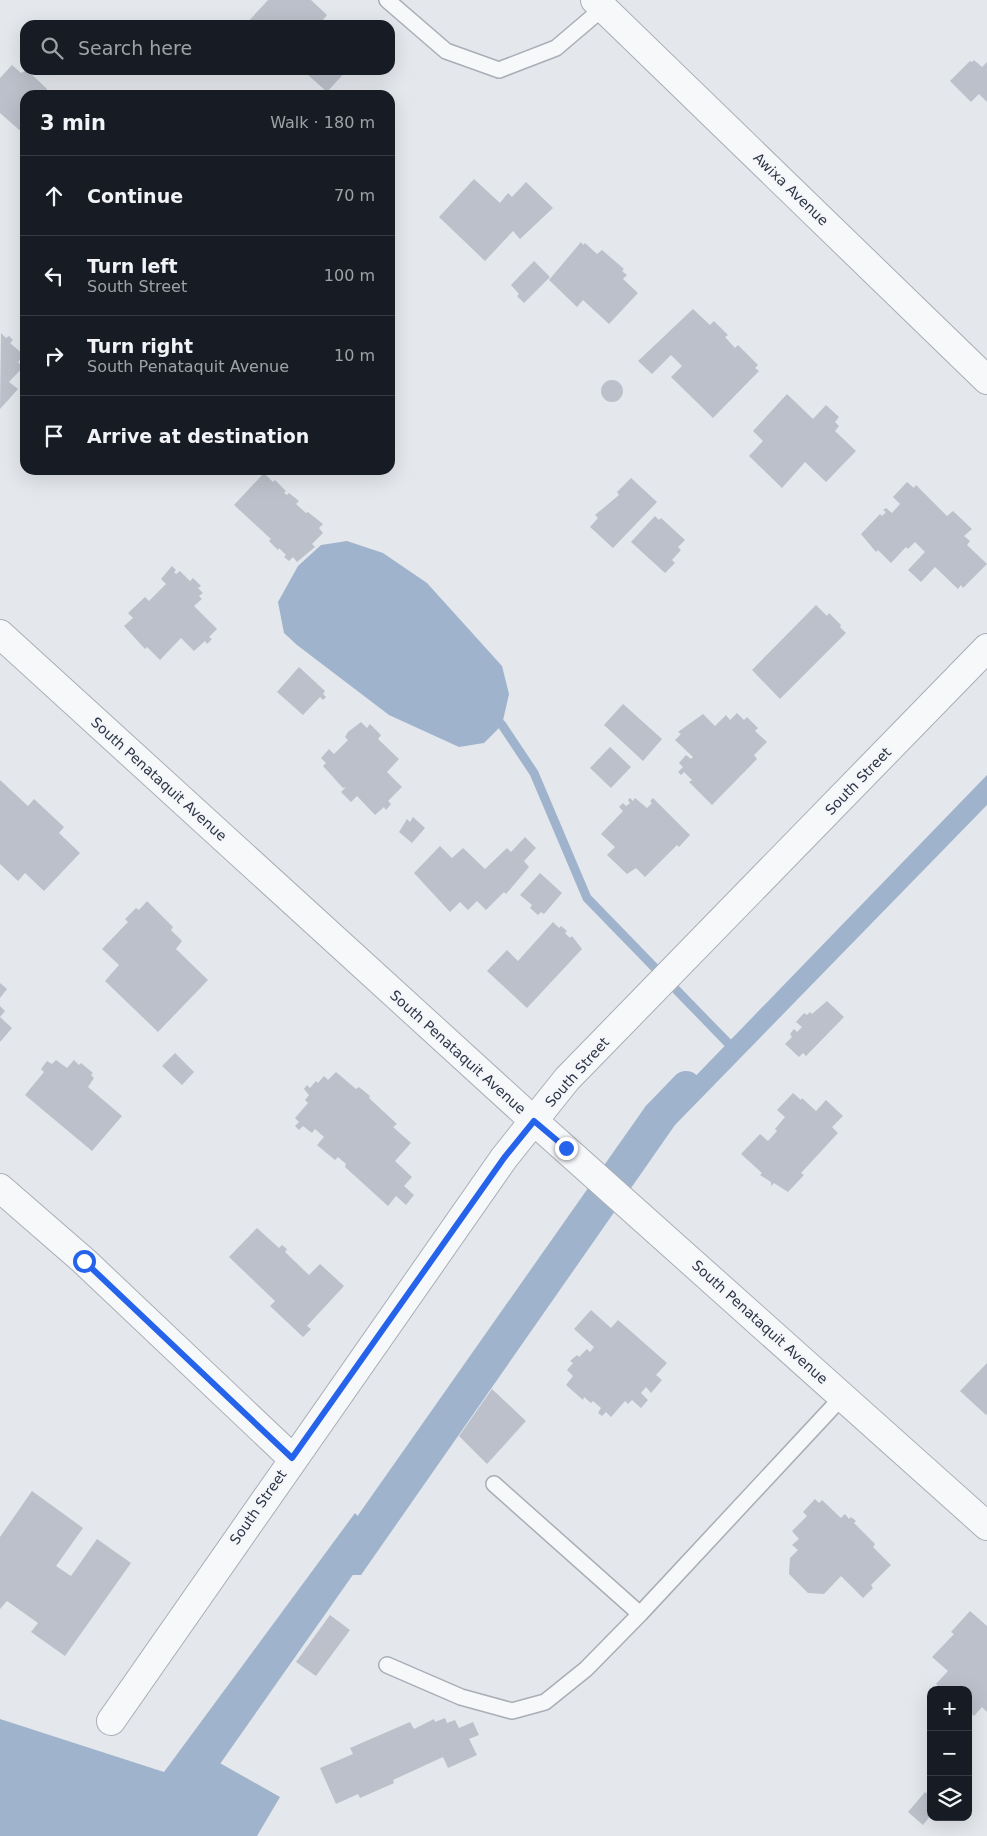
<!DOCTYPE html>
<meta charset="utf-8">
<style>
body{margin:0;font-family:"DejaVu Sans",sans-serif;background:#20242c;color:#f1f3f6}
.controls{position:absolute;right:15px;bottom:15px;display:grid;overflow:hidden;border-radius:10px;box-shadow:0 5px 20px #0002}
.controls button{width:45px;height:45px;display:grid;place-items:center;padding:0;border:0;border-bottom:1px solid #363941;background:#171b24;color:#f1f3f6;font:25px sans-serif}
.stop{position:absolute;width:15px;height:15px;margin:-11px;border:4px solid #2563eb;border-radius:50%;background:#fff}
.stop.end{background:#2563eb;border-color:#fff;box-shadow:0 1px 5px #0008}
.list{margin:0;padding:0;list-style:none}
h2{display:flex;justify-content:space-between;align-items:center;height:65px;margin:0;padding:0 20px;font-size:21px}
h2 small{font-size:16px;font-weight:400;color:#9ea1a6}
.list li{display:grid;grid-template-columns:32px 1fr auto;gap:15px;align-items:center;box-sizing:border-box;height:80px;padding:0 20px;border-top:1px solid #363941}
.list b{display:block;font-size:19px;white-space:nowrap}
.list p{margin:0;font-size:16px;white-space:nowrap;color:#9ea1a6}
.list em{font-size:16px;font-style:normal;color:#9ea1a6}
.icon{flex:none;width:28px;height:28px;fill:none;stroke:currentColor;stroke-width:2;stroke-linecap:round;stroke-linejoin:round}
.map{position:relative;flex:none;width:987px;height:1836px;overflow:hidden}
.search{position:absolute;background:#171b24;box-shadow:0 5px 20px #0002;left:20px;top:20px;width:375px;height:55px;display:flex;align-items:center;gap:12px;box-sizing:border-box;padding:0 18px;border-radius:15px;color:#9ea1a6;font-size:19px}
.panel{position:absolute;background:#171b24;box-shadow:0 5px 20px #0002;left:20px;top:90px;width:375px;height:385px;border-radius:15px}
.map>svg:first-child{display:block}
</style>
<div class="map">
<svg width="987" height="1836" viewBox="0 0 987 1836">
<rect width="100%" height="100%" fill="#e4e7ec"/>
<path fill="#9fb4cc" d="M347,541l36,12 44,30 75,83 7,28 -7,31 -18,18 -25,4 -70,-32 -92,-70 -13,-12 -6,-31 20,-36 23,-21z
M987,775v30l-312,320 -314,450h-34l-125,178 78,44 -23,39h-257v-117l164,53 191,-259 16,18 282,-411z"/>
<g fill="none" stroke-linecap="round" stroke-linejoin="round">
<path stroke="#9fb4cc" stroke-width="9" d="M494,718l8,7 32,48 53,125 141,145"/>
<path stroke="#9fb4cc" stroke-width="30" d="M151,1836l506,-720 29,-30"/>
</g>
<path fill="#bbc0ca" d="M268,0h43l16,15 -5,6 5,4h-77l-3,-2z
M974,60l8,7 5,-5v40l-8,-8 -8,8 -21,-21 20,-20 2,1z
M12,65l9,8 6,-3 20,19 -4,6h-18v40l-25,-22v-35z
M300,70h47l-20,22 -20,-18 -1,1z
M474,179l26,24 8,-10 4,4 14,-15 27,26 -33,31 -7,-8 -28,30 -46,-44z
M581,242l2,3 2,-2 12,11 5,-4 22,19 -2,2 5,4 -4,4 15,14 -29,31 -26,-24 -6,7 -28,-27z
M534,261l16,16 -26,26 -7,-7 2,-2 -8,-9z
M693,309l17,16 4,-4 14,14 -3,2 10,11 3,-3 20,20 -3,3 4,3 -46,47 -42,-41 11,-11 -11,-11 -19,19 -14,-13z
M1,333l5,5 3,-2 4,4 -3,3 14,12 -6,7 5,5 -14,15 9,7 -18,20z
M601 391a11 11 0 1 1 22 0a11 11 0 1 1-22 0Z
M787,394l26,25 13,-14 13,12 -4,5 4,4 -4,5 21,20 -30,31 -21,-20 -23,26 -33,-32 14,-15 -10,-10z
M264,473l9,9 2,-2 11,11 -2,2 3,2 2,-2 10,8 -3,3 10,9 2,-1 15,12 -4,4 4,5 -11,11 3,3 -18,15 -4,-5 -4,4 -5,-4 2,-2 -7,-7 -1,2 -9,-9 2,-2 -37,-34z
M631,478l26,24 -44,46 -23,-21 8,-9 -3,-3 24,-20 -2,-3z
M907,482l7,6 2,-3 31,31 6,-5 19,18 -8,7 6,5 -3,4 20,19 -24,24 -2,-3 -3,4 -23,-22 -14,15 -13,-12 17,-18 -10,-10 -7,7 -2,-2 -15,16 -13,-13 -2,2 -15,-18 19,-20 2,2 4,-4 -3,-2 3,-2 6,5 8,-9 -7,-7z
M655,516l4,4 2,-2 24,22 -7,7 3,3 -9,10 3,3 -10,10 -34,-31z
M172,566l4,4 -2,2 2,2 4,-3 10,10 3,-3 8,8 -3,2 5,5 -4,3 3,3 -8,7 23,23 -8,8 3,2 -5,5 -2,-3 -11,10 -13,-13 -21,22 -13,-13 -2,2 -21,-23 9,-8 -5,-5 17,-16 4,4 17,-17 -5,-5z
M816,605l11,11 2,-3 12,12 -1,2 6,6 -66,66 -28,-29z
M299,667l26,24 -2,3 3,3 -3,3 -3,-3 -17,18 -26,-23z
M623,704l39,35 -19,22 -39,-36z
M737,713l7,7 3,-3 11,11 -3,3 12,11 -13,13 3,4 -45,46 -23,-23 3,-2 -8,-8 -3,3 -3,-3 5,-5 -4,-4 7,-8 5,4 2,-2 -18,-17 6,-6 -3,-2 25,-18 12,12 11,-11 4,5z
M361,722l6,6 3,-4 11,11 -3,4 21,20 -12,13 15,15 -14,14 3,3 -5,6 -2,-3 -9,8 -18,-19 -6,6 -10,-10 5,-5 -3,1 -20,-22 3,-3 -5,-5 8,-9 5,5 14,-14 -3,-3 3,-5z
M610,747l21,20 -20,21 -21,-20z
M0,780l28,26 6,-7 30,28 -5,6 21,20 -36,38 -19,-18 -7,8 -18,-17z
M630,798l3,3 2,-3 12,10 5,-5 -2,-2 3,-3 37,37 -11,12 -2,-2 -32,32 -9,-9 -9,6 -20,-19 8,-8 -14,-13 22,-23 -4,-4 4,-4 3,3 4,-3 -2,-3z
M413,817l12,11 -13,15 -13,-11 8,-13 3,3z
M525,837l11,11 -12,13 5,6 -23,27 -2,-2 -18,18 -9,-9 -9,9 -8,-8 -10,10 -36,-39 26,-27 12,12 11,-10 22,21 22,-21 4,4z
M540,873l22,20 -18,21 -3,-2 -3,3 -8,-7 2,-3 -12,-10z
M147,901l26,26 -2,3 11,11 -6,8 32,31 -50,52 -53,-51 14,-16 -17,-16 26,-27 -3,-3 11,-11 3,2z
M553,922l6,6 2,-2 6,5 -2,2 5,5 2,-2 10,13 -55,59 -40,-37 20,-21 11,11z
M0,983l7,6 -7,9z
M827,1001l17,16 -38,39 -3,-3 -4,4 -14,-13 7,-7 -2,-3 4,-5 3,3 5,-5 -6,-5 8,-9 3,2 3,-3 2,2z
M0,1006l5,5 -5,6z
M0,1017l12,11 -12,14z
M175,1053l19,19 -12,13 -20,-19z
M56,1060l11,8 7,-8 5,5 2,-2 12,10 -2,2 3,3 -6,9 34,29 -30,35 -67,-56 19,-23 -3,-3 6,-8 5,3z
M336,1072l20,17 3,-2 11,9 -1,2 28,26 -4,3 18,16 -16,18 17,16 -8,9 10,9 -8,10 -10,-9 -8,10 -43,-39 1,-3 -8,-7 -3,3 -18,-15 7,-8 -9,-8 -3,4 -9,-7 -4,4 -4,-4 4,-4 -4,-4 13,-15 -3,-3 4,-5 -5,-6 3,-4 3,3 6,-7 2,2 6,-7 4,4z
M793,1093l8,7 1,-2 14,13 10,-11 17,16 -11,11 6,6 -37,40 3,2 -16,17 -14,-9 -3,3v-4l-11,-7 2,-2 -21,-19 19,-20 8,7 9,-10 -2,-2 10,-12 -8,-7z
M257,1228l22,20 3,-3 5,4 -2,3 24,23 11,-11 24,22 -37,40 4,3 -8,8 -33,-31 5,-5 -46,-44z
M591,1310l20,18 7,-8 49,43 -11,12 6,5 -11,13 -5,-6 -5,6 7,7 -7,8 -9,-8 -4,4 -3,-3 -14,16 -5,-5 -4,4 -4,-3 3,-5 -8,-7 -2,2 -7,-6 -1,3 -17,-15 7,-9 -6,-6 6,-7 -3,-2 7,-6 2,2 8,-8 3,3 4,-5 -20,-18z
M987,1363v51l-1,1 -26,-24z
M492,1389l34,32 -39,43 -28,-28z
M32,1491l51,37 -27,38 15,10 26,-37 34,24 -66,93 -34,-24 7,-9 -31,-22 -7,8v-72z
M815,1499l4,4 3,-3 19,18 4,-4 4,5 2,-2 5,4 -2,2 21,21 -2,3 18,18 -20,20 2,3 -10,10 -22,-22 -17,18 -16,-1 -19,-19 1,-16 8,-8 -6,-5 7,-6 -7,-8 15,-15 -4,-4z
M970,1611l17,15v86l-5,-5 -8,9 -6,-5v-21h-26l-6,-6 12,-13 -16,-14 22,-23 -3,-2z
M330,1615l20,15 -34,46 -20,-14z
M445,1718l2,5 8,-3 4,8 14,-6 6,13 -10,4 8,16 -29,13 -5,-11 -50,23 1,3 -34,15 -2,-4 -22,10 -16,-36 33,-14 -3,-6 60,-26 4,7 20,-10 1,3z
M925,1792l6,5v18l-8,10 -15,-13z"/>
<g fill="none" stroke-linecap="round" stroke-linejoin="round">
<defs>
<path id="lane" d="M387,0l59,51 53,19 57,-22 47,-40
M494,1484l146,130
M387,1665l74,32 51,14 33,-9 41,-33 54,-55 203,-218"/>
<path id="street" d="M595,0l392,380
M0,634l534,487 453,405
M0,1188l84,73 208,197
M111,1721l393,-563 63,-79 420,-431"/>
</defs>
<use href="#lane" stroke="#a9aeb7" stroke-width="18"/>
<use href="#street" stroke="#a9aeb7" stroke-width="30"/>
<use href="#lane" stroke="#f7f8fa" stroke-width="15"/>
<use href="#street" stroke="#f7f8fa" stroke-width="28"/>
</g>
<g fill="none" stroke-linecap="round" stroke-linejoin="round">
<path stroke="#2563eb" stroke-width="6" d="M84,1261l208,197 212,-300 30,-37 32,27"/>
</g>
<g text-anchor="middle" stroke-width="4.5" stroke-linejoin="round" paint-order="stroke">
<g font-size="14" fill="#2b3445" stroke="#f4f6f9">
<text transform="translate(791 189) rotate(44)" y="5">Awixa Avenue</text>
<text transform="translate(159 779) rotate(42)" y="5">South Penataquit Avenue</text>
<text transform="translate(858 781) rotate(-46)" y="5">South Street</text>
<text transform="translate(458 1052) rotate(42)" y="5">South Penataquit Avenue</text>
<text transform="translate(577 1072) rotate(-48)" y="5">South Street</text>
<text transform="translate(760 1322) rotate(42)" y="5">South Penataquit Avenue</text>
<text transform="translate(258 1507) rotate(-55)" y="5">South Street</text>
</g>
</g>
</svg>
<div class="controls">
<button>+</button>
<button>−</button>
<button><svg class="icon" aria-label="layers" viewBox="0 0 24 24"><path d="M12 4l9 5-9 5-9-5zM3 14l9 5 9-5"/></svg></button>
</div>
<div class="stop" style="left:84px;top:1261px"></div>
<div class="stop end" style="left:566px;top:1148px"></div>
<div class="search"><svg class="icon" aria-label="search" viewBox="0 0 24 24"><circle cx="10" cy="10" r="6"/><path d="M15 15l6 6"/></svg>Search here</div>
<section class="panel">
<h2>3 min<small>Walk · 180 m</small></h2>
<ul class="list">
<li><svg class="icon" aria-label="ahead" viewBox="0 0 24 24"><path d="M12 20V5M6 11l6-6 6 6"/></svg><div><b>Continue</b></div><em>70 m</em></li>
<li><svg class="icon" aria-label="left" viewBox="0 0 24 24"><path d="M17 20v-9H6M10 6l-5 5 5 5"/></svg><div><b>Turn left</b><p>South Street</p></div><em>100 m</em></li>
<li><svg class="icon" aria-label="right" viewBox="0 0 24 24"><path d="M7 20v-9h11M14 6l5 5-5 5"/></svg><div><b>Turn right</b><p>South Penataquit Avenue</p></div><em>10 m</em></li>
<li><svg class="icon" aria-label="arrive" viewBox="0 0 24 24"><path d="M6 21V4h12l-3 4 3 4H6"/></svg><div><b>Arrive at destination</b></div></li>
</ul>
</section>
</div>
